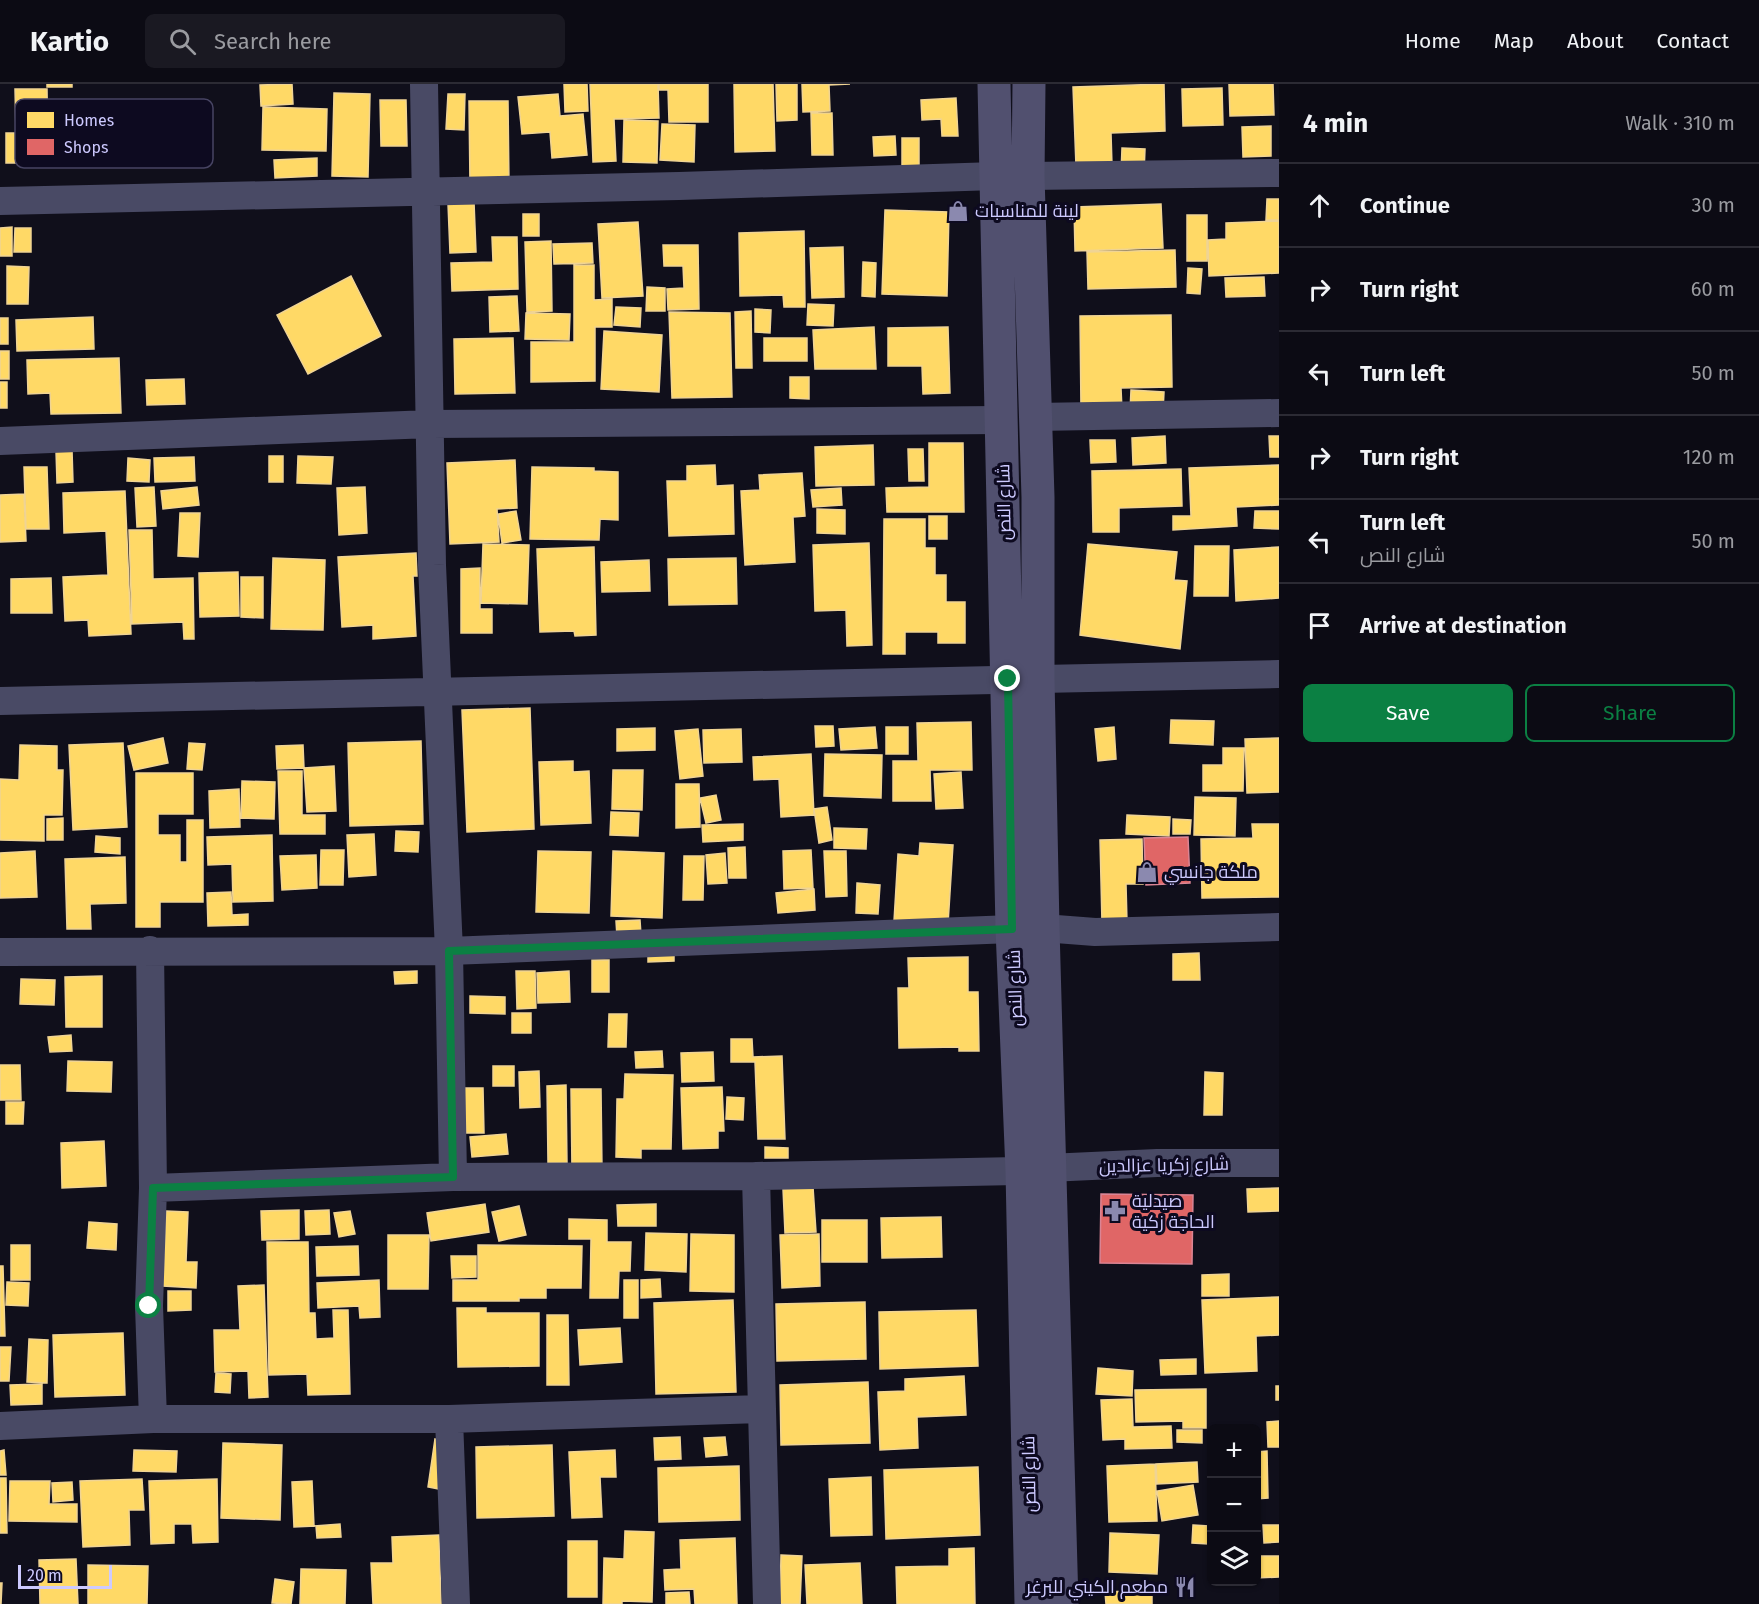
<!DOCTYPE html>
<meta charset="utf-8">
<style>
body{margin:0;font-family:"Fira Sans",Cairo,sans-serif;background:#1a1922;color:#f1f3f6}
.controls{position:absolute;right:18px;bottom:18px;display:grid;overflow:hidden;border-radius:9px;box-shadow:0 2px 4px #0004}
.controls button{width:54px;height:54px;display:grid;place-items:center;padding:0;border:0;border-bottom:2px solid #2c2b34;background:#0c0b14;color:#f1f3f6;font:30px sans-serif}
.scale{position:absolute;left:18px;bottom:15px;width:94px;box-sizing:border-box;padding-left:6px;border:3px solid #cdcaff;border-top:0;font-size:16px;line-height:21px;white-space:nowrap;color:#cdcaff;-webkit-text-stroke:4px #0d0a20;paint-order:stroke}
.stop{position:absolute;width:18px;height:18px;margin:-14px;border:4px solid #0b8043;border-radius:50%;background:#fff}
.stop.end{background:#0b8043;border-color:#fff;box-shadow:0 2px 6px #0008}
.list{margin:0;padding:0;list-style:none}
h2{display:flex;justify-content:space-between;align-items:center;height:78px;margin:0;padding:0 24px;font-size:26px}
h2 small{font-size:20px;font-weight:400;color:#9a9ba0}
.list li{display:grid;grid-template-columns:39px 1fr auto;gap:18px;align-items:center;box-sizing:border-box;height:84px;padding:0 24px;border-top:2px solid #2c2b34}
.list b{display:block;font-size:22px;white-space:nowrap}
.list p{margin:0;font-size:20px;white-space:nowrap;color:#9a9ba0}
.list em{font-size:20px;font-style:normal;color:#9a9ba0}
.actions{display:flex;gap:12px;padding:18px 24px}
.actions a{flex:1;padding:14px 0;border:2px solid #0b8043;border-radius:9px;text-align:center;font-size:21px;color:#0b8043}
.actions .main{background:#0b8043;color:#fff}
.icon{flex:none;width:33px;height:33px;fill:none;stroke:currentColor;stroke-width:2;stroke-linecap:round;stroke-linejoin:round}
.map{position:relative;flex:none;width:1279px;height:1520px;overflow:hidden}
header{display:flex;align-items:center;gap:36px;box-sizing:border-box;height:84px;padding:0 30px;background:#0c0b14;border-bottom:2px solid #2c2b34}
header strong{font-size:28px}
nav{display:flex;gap:33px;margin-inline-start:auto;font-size:21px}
.search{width:420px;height:54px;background:#1a1922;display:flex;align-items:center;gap:15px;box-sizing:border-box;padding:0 21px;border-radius:9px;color:#9a9ba0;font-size:22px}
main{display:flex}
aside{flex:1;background:#0c0b14}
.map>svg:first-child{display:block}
</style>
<header>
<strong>Kartio</strong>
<div class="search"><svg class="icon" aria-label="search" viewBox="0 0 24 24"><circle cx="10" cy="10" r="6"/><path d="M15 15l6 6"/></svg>Search here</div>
<nav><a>Home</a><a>Map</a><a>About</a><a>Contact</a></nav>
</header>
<main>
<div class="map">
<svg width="1279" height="1520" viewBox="0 0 1279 1520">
<rect width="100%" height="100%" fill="#100f1b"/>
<path fill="#ffd966" stroke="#f0d494" stroke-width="1.5" d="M47,0h25v3h-25z
M292,0l1,20 -32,2 -1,-21z
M564,0h23l1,27 -23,1z
M590,0h68l1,34 -45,1 2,42 -23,1z
M659,0h49v38h-39l-1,-32h-9z
M734,0h39l2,67 -40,1z
M776,0h21v36l-20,1z
M802,0h48l-21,1 1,26 -27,1z
M1164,0l1,47 -54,2 1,32 -36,1 -3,-79z
M1229,0h44l1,31 -44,1z
M1222,4l1,37 -40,1 -1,-37z
M15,5h32l1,74h-42v-30h10z
M334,9l36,1 -2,83 -36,-1z
M448,10h17l-1,36 -18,-1z
M558,10l2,22 23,-2 4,41 -35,3 -2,-26 -28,2 -4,-37z
M956,14l2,38h-16l-1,-17 -19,1 -1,-20z
M380,16h26l1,46h-26z
M469,17h39l1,83 -39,1z
M263,23l64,2 -1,42 -64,-1z
M811,29h21l1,42h-21z
M624,36l34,1 -1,42 -34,-1z
M662,40l33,1 -1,37 -34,-2z
M1271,42v30l-28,1 -1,-30z
M895,52l1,19 -22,1 -1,-19z
M902,54h17v34h-17z
M1122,64l23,1 -1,25h-23z
M317,74v18l-42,2 -1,-18z
M1267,115h12v21h-13z
M474,118l2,50 -26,1 -2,-49z
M1161,120l2,44 -88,3 -1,-44z
M885,126l64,2 -2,84 -65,-2z
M523,130h16v22h-16z
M1187,131h20v46h-20z
M1279,137v52l-70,3 -1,-36 18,-1v-16z
M638,138l5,74 -41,2 -4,-74z
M12,143v29h-12v-28z
M15,144h16v24h-17z
M804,147l1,76h-21l-1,-12 -43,1 -1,-63z
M492,153h25l1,52 -66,2 -1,-28 42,-1z
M551,157l1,70 -25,1 -2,-70z
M592,159l1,20 -39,1 -1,-20z
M663,161h35l1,64 -31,1 -1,-21 17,-1 -1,-22h-19z
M843,163l1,50 -32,1 -2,-50z
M1175,166l1,37 -88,2 -1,-37z
M863,178l13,1 -1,34 -13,-1z
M574,181h20v35l18,-1v28h-17v54l-64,1v-40h43z
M7,182l22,1 -1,37h-21z
M1188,184l14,1 -2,25 -13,-1z
M351,192l30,60 -73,38 -31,-59z
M1264,193l1,19 -39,1 -1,-19z
M647,203l18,1v23h-19z
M517,212l2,35 -29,1 -1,-35z
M808,220l26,1 -1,21 -26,-1z
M616,223l25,1 -1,19 -26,-2z
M755,225l16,1 -1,23 -15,-1z
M751,227l1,57h-16l-1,-56z
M669,228l61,1 2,84 -60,1z
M526,229l44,1 -1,26 -44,-1z
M1171,231l1,72 -51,1 1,22 -41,1 -1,-95z
M93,233l1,32 -77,2 -1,-31z
M0,234h8v26h-8z
M874,243l2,42h-61l-2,-39z
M948,243l2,66 -27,1 -1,-28h-34v-38z
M604,247l58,4 -3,57 -58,-3z
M513,254l2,55 -60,1 -1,-55z
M764,254h43v23h-43z
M0,267h9v28h-9z
M119,274l2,55 -70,1 -1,-21 -22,1 -1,-34z
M790,293h19v22l-19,-1z
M184,295l1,25 -38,1 -1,-25z
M0,298h7v26h-7z
M1131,306l33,2 -1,20 -33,-1z
M1165,352l1,27 -33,2 -1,-27z
M1269,352h10v21h-9z
M1090,356h25l1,22 -25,1z
M929,359h34l1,69h-77l-1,-24 43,-1z
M873,361l1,40 -58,1 -1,-39z
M908,365h15l1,32h-15z
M72,366l1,32 -16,1 -1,-32z
M269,372h14v26h-14z
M298,372l35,1 -2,27 -34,-1z
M194,373l1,24 -40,1 -1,-24z
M128,374l22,2 -1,22 -22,-1z
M515,376l2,48 -20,1 2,33 -49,2 -3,-81z
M715,381l1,21 17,-1 1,49 -65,2 -2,-55h20v-15z
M1279,381v40l-43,2 1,19 -64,4v-14h18l-2,-48z
M24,383h23l2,62h-23z
M532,383l62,1v3l24,1v48l-18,-1 -1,21 -69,-1z
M1181,385l1,37 -63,2v24h-26l-1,-61z
M802,389l3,43 -12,1 2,45 -50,3 -4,-74 19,-1 -1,-15z
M154,403l2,39 -19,1 -2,-39z
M197,403l2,18 -36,4 -2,-18z
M365,403l2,46 -28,2 -2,-47z
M841,404l1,17 -29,2 -2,-17z
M125,407l6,143 -42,2 -1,-16 -23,1 -2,-44 45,-2 -2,-44 -42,2 -1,-40z
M24,410l2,47 -26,1v-47z
M817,425l28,1v24l-28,-1z
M516,427l5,29 -19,3 -4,-29z
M1255,427h24v18l-25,-1z
M180,429h20l-2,44 -20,-1z
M929,432h18v23h-18z
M884,435h41v29h10v27h11v27h19v41h-27v-11h-33v22h-22z
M129,446h23l1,49 40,-1 1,61h-10l-1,-17 -51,2z
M869,459l3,102 -25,1 -1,-36 -31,1 -2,-66z
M483,460l46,1 -2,59 -46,-1z
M1088,460l89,8 -3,28 13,1 -7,68 -100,-14z
M1195,462h34l-1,50h-34z
M594,463l2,88 -21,1 -1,-5 -34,1 -3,-83z
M1279,463v51l-43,3 -2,-51z
M416,469l1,23h-4l3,60 -43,3v-14l-31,2 -4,-70z
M273,474l52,2 -2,70 -52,-1z
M736,474l1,46 -68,1 -1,-46z
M649,476l1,31 -48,1 -1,-30z
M480,484v41h12v24h-31v-64z
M238,488l1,44 -39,1 -1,-44z
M241,493h22v41l-22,-1z
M51,494l1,35h-41v-34z
M530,624l4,121 -67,3 -5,-122z
M1171,636l43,1 -1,24 -43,-2z
M971,638l1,48h-42l1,31h-38v-40h25l-1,-38z
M815,642h18l1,20 -18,1z
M875,643l2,21 -36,2 -2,-21z
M886,643h22v27h-22z
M1114,643l2,32 -18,2 -3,-32z
M655,644v22l-38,1v-22z
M698,645l5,47 -23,3 -5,-48z
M741,645l1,33 -38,1 -1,-33z
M163,654l5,25 -34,7 -6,-24z
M1279,654v54l-32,1 -2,-54z
M421,657l2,83 -73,2 -2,-83z
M123,659l4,84 -54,3 -4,-85z
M189,659l16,1 -3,26 -15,-1z
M20,661l37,1v24h6l-1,45h-18v26l-44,-1v-61l19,1z
M303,661l1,23 -27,1 -1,-23z
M1223,664h21l-1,43h-40v-26h20z
M811,670l3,61 -33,2 -2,-38 -25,1 -1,-23z
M825,670l57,1 -1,43 -57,-2z
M573,677v11l16,-1 2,52 -50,2 -2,-63z
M334,682l2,45 -29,1 -3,-44z
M613,686h30l-1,40 -30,-1z
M278,687h24v44h23v19h-45z
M961,688l2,36 -27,1 -2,-35z
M136,689h57v41h-35v21h22v27h7v-42h16v82h-43v25h-24z
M242,697l33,1 -1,37 -33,-1z
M676,700h23l1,43 -24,1z
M239,705l1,38 -30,1 -1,-37z
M716,711l5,25 -15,3 -6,-25z
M1195,713l41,1 -1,38 -41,-1z
M827,723l5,33 -13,3 -5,-34z
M611,728l28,1 -1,23 -28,-1z
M1127,731l43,2 -1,19 -43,-2z
M63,734v22h-16v-21z
M1173,735l18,1 -1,14h-17z
M743,740v16l-40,2 -1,-17z
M1252,740h27v73l-77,1 -1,-59 52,-1z
M834,744l33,1 -1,20 -32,-1z
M396,747l23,1 -1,20 -23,-1z
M374,750l2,41 -27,2 -2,-42z
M272,751l1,66 -40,1 -1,-38 -24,1 -1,-28z
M96,752l24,2v16l-25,-2z
M1142,755l1,45h-17l1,38 -25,1 -2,-83z
M920,759l33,2 -5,79 -54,-3 4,-67 21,2z
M745,763l1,31h-17l-1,-30z
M321,766h23l-1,35h-23z
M811,766l2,38 -29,1 -1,-38z
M35,767l2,46 -37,1v-45z
M538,767l53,1 -2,61 -53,-1z
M613,767l51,2 -2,65 -51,-2z
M824,767h22l1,45 -21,1z
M725,769l2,30 -19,1 -2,-29z
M316,771l1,33 -35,2 -2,-34z
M684,772h20l-1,44h-20z
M125,773l1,46 -36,1 1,25h-24l-2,-70z
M857,799l23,2 -2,29 -22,-1z
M814,805l1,21 -37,3 -2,-20z
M231,808l1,23 16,-1v11l-40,1 -1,-33z
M640,836l1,15 -24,2 -1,-16z
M674,866v11l-26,1v-11z
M1199,869l1,27h-27v-26z
M968,873v35h10l1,59h-20v-4l-60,1 -1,-60h11l-1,-30z
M592,876h17v32h-17z
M417,887v12l-22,1 -1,-12z
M516,887h19l1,37 -19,1z
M569,887l1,31 -32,1 -1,-30z
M102,892v51h-36l-1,-50z
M21,895l34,1 -1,25 -34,-1z
M470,912l35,1v17l-35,-1z
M512,929h19v20h-19z
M609,930h18l-1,33h-18z
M71,951l1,16 -22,1 -2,-15z
M731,955h21l1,18 29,-1 3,83h-27l-3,-77h-24z
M662,967l1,16 -27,1 -1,-16z
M713,968l1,29 -32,1 -1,-29z
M68,977l44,1 -1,30 -44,-1z
M0,981h20l1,35h-21z
M493,982h21v20h-21z
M539,987l1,36 -20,1 -1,-36z
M1205,988l18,1 -1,42h-18z
M625,990l48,1 -2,74h-30v9l-25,-1 1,-58h7z
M566,1001l1,78h-19l-1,-77z
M722,1003l2,44h-6v17l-35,1 -2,-61z
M464,1004h19l1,45h-18z
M571,1005h30l1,80 -30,1z
M727,1013l17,1 -1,22 -17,-1z
M6,1018h18l-1,22h-17z
M506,1050l2,20 -36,3 -2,-20z
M104,1057l2,45 -44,2 -1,-45z
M765,1063l23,1v10h-23z
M813,1103l3,45 -31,1 -2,-44z
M1279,1104v23l-31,1 -1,-23z
M485,1120l4,28 -58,9 -4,-28z
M656,1120v22h-38l-1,-21z
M519,1122l7,29 -27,6 -7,-29z
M299,1126v29l-37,1 -1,-29z
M329,1126l1,24 -24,1 -1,-24z
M166,1127l22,1 -2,50h11l-1,26 -33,-2z
M350,1127l5,23 -16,3 -5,-24z
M941,1133l1,40 -60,1 -1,-40z
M569,1135l38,1v22h24l-1,29h-11l-1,27h-28l1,-59h-22z
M822,1136h45v42h-45z
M89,1138l28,2 -1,26 -29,-2z
M646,1149l41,1 -1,38 -41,-2z
M691,1150l43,1v57l-44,-1z
M819,1150l1,52 -38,2 -2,-53z
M388,1151h41l-1,54h-40z
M267,1158h41l1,71h6l1,26 18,-1 -1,-28h15l2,84 -42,1 -1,-21 -38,1z
M11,1161h19v35h-19z
M478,1161l104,1 -1,42h-35v10h-27v3h-66v-21h25z
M358,1162l1,29 -42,1 -1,-29z
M451,1172h25v21l-24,1z
M0,1182h3l2,70h-5z
M1229,1190v22h-27v-21z
M660,1195l1,18 -20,1v-18z
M379,1196l1,37 -20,1 -1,-12 -41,2 -1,-25z
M624,1196h14v38h-14z
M7,1198l22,1 -1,23 -22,-1z
M264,1201l4,112 -19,1 -1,-27 -33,1 -1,-42h26l-2,-44z
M168,1207h23v19l-23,1z
M1279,1213v38l-23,1 1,35 -52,2 -3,-73z
M733,1216l3,92 -80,2 -2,-91z
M865,1218l1,57 -89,2 -1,-57z
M457,1224h29v5h53v53l-81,1z
M976,1226l2,56 -98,3 -1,-57z
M547,1231h21l1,70h-22z
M620,1244l2,34 -42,3 -2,-35z
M123,1249l2,62 -70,2 -2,-62z
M29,1255l19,1 -1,43 -20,-1z
M0,1263h11l-2,34h-9z
M1196,1275v15l-35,1 -1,-15z
M1098,1284l35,3 -1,25 -36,-2z
M216,1289l15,1 -1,19 -15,-1z
M964,1292l2,39 -49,2 1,31 -38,2 -2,-58 27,-1v-12z
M868,1298l2,61 -89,2 -1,-60z
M42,1300v20l-31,1 -1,-20z
M1276,1302h3v14h-3z
M1206,1305v39h-23v-7l-47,1 -1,-32z
M1132,1315l1,28 38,-1 1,22 -47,1v-10l-22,1 -2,-40z
M1279,1337v26h-11l-1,-25z
M1177,1346h25v13l-25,-1z
M680,1353l1,22 -26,1 -1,-22z
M725,1353l2,18 -21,2 -2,-19z
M435,1355l11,2 -7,48 -11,-2z
M223,1359l59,2 -2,75 -59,-2z
M552,1361l2,71 -77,2 -1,-71z
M4,1366l2,25h-6v-24z
M134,1366l43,1 -1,21 -43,-1z
M615,1366l1,27h-16l2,40 -30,1 -3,-66z
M1267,1367l1,47 -12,1v-47z
M1209,1369h3v47h-2z
M1197,1378l1,20 -41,2 -1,-20z
M1155,1380l2,57 -48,1 -2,-56z
M739,1382l1,54 -81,2 -1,-54z
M978,1383l2,68 -94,4 -2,-69z
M871,1393l1,58 -41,1 -2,-57z
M0,1394h6l1,55h-7z
M142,1395l2,31h-15l1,35 -47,2 -3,-66z
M217,1395l1,63 -25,1 -1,-19h-18v19l-23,1 -2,-63z
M10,1397h40l-1,23h28v18l-68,-1z
M312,1397l2,45 26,-2 1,13 -24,1 -1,-12 -22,1 -2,-45z
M72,1398l1,18 -20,2 -1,-19z
M1193,1401l5,30 -36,6 -5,-30z
M1193,1441l16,1 -1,18 -16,-1z
M1263,1441h16v17l-15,1z
M625,1447l29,1 -2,70 -30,-1v3h-19l1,-46 20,1z
M1110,1449l49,2 -2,39 -48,-2z
M439,1451l2,69h-68l-2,-41h22l-1,-26z
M735,1454l2,66h-42l-1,-15 -29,1 -1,-20 17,-1 -1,-29z
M568,1457h29v56h-29z
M974,1464l1,56h-78l-1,-37 53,-1v-17z
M781,1471l21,1 -2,48h-20z
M1256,1472h23v21l-23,1z
M76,1475l2,45h-38l-1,-44z
M860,1479l2,41h-55l-2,-39z
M88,1481l60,1 -1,38h-59z
M301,1485l45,1 -1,34h-45z
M275,1495l19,3 -3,22 -19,-1z
M0,1499h2l-1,21h-1z
M1152,1506v14h-46l-1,-12z
M689,1508l1,12h-24v-11z"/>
<path fill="#e06666" stroke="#da8494" stroke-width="1.5" d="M1188,753l2,46 -44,2 -2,-47z
M1101,1110l92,1 -1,69 -92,-1z"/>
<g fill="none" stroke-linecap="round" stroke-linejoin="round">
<path stroke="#494a65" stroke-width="28" d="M424,0l8,481 17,386 4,226
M1028,92l251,-3
M0,117l679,-15 317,-10
M1035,333l244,-4
M0,357l430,-17 571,-4
M0,617l1279,-27
M1043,844l52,4 184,-5
M150,866l3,238 -4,118 4,113
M0,868l449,-1 563,-22
M1048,1084l109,-5h122
M756,1092l11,428
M153,1104l300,-11 303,-1 266,-5
M449,1335l7,185
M0,1342l153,-7h296l312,-10"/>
<path stroke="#51506f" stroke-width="33" d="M994,0l18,845 10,242 9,433
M1029,0l-1,92 10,321v181l5,250 19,676"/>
</g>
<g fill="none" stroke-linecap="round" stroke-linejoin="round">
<path stroke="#0b8043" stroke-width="8" d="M149,1222l4,-118 300,-11 -4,-226 563,-22 -4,-250"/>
</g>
<defs>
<symbol id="shop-bare" viewBox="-9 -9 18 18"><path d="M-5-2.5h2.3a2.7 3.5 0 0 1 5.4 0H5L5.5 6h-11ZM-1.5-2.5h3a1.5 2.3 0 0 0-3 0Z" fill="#8b89af" stroke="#0d0a20" stroke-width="2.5" paint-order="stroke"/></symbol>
<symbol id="pharmacy-bare" viewBox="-9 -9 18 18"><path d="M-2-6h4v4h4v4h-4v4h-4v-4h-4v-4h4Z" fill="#8b89af" stroke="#0d0a20" stroke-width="2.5" paint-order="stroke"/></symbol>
<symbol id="restaurant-bare" viewBox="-9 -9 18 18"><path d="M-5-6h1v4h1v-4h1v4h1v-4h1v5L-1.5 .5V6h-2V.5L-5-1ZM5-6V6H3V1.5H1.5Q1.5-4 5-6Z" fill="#8b89af" stroke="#0d0a20" stroke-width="2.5" paint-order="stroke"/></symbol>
</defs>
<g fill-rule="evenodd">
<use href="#shop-bare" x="943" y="112" width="30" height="30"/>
<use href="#shop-bare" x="1132" y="773" width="30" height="30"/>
<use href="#pharmacy-bare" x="1100" y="1112" width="30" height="30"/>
<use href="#restaurant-bare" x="1170" y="1488" width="30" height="30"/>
</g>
<g text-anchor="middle" stroke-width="6" stroke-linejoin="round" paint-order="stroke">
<g font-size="18" fill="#cdcaff" stroke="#0d0a20" text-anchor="start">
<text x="975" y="133">لينة للمناسبات</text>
<text x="1164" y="794">ملكة جانسي</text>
<text x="1132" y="1123">صيدلية<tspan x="1132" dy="21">الحاجة زكية</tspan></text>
<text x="1168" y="1509" text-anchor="end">مطعم الكيني للبرغر</text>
</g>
<g font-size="18" fill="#cdcaff" stroke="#0d0a20">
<text transform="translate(1004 418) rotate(-91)" y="6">شارع النص</text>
<text transform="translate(1015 904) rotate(-92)" y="6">شارع النص</text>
<text transform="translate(1164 1081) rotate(-1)" y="6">شارع زكريا عزالدين</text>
<text transform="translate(1029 1390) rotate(-91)" y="6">شارع النص</text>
</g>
</g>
<rect x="15" y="15" width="198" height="69" rx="9" fill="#0d0a20" stroke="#474463" stroke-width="1.5"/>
<rect x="27" y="28" width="27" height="16" fill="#ffd966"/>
<rect x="27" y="55" width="27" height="16" fill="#e06666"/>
<g font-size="16" fill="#cdcaff">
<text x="64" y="42">Homes</text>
<text x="64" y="69">Shops</text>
</g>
</svg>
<div class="controls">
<button>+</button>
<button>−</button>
<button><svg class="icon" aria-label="layers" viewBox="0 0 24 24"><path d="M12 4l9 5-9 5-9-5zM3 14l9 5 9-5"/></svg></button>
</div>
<div class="scale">20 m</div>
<div class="stop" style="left:149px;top:1222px"></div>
<div class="stop end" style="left:1008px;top:595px"></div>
</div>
<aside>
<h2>4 min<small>Walk · 310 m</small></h2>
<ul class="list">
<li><svg class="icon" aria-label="ahead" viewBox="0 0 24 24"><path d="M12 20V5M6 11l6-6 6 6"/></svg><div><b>Continue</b></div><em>30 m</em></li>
<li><svg class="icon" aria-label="right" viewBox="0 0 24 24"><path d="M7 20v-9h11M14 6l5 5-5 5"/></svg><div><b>Turn right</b></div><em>60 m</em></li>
<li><svg class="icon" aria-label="left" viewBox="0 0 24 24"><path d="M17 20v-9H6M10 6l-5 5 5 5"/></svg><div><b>Turn left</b></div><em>50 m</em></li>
<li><svg class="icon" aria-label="right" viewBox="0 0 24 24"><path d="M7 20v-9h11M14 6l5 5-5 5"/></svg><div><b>Turn right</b></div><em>120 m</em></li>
<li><svg class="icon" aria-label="left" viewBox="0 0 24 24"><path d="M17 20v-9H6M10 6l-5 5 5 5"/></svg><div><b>Turn left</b><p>شارع النص</p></div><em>50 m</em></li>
<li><svg class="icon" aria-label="arrive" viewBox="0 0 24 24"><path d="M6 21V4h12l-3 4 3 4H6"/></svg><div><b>Arrive at destination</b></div></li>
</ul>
<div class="actions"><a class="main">Save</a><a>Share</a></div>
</aside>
</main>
